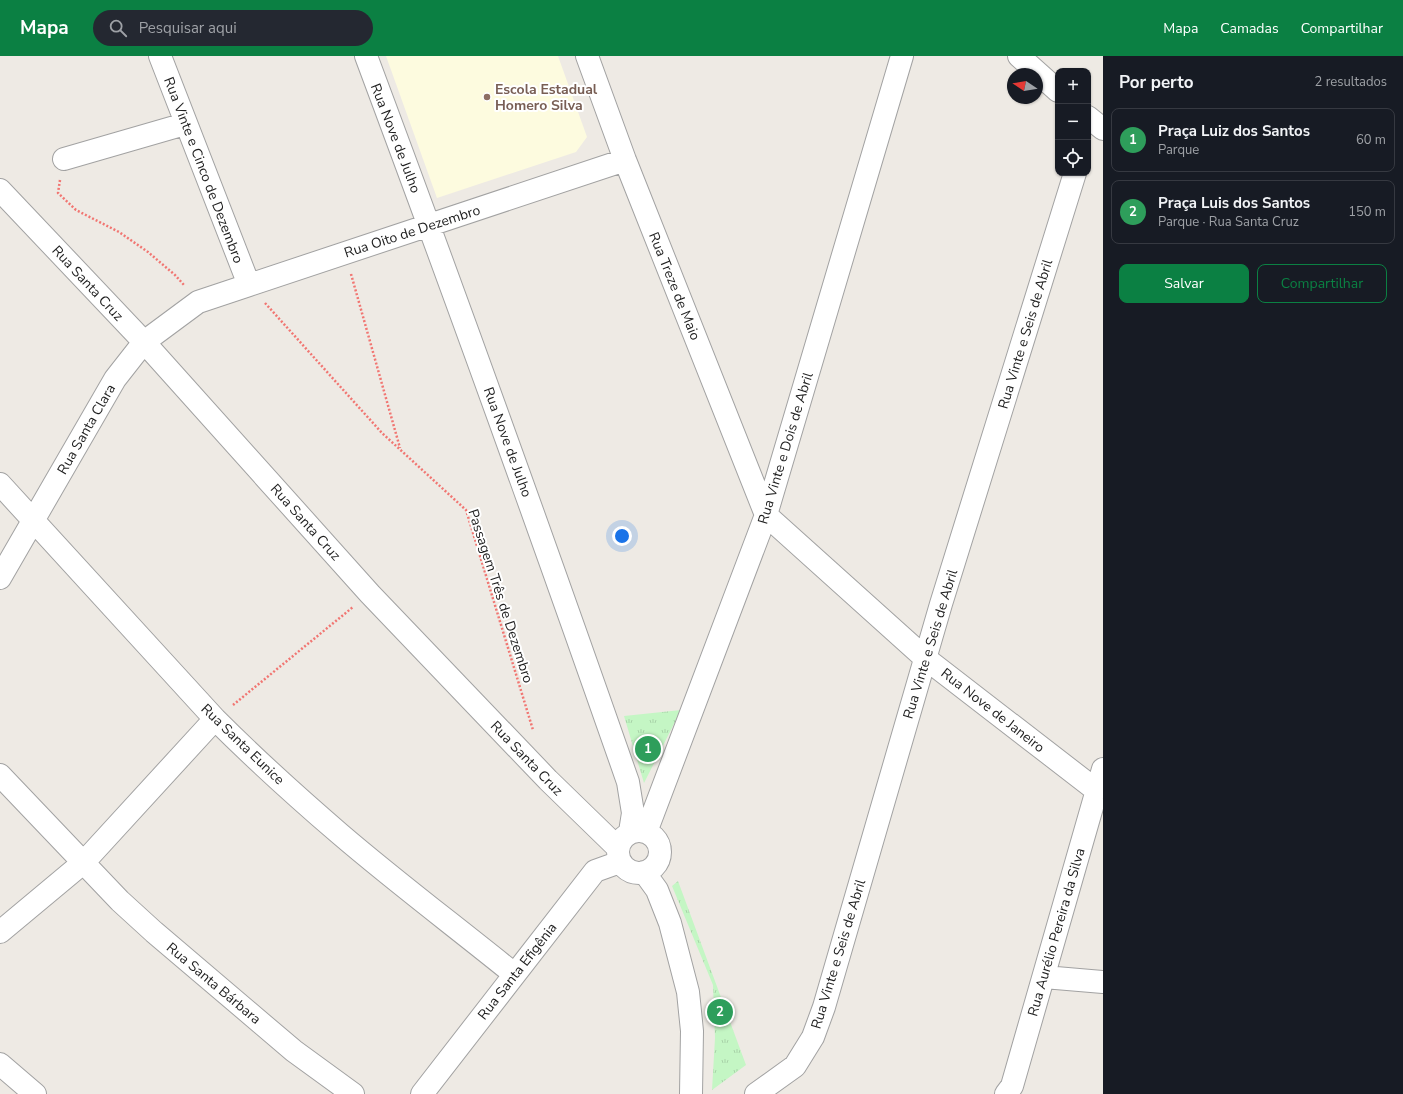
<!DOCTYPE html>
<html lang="pt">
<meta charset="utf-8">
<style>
body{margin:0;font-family:"Nunito Sans",sans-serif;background:#242831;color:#f1f3f6}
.controls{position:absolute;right:12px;top:12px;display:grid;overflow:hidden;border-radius:8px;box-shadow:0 1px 3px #0004}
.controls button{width:36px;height:36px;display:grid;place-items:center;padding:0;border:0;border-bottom:1px solid #363941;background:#171b24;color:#f1f3f6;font:20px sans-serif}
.compass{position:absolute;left:1007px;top:12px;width:36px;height:36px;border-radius:50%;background:#171b24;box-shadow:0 1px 3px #0004;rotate:282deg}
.you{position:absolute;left:622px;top:480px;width:14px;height:14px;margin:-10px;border:3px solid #fff;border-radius:50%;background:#1a73e8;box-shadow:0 0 0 6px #1a73e833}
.badge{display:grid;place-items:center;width:26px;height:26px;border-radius:50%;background:#0b8043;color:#fff;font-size:13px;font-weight:700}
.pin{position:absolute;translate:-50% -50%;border:2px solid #fff;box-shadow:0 1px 4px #0006}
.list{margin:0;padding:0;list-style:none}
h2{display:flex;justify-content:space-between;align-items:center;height:52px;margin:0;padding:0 16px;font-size:17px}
h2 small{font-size:13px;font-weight:400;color:#9ea1a6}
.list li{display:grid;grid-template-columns:26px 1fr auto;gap:12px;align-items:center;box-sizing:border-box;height:64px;margin:0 8px 8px;padding:0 8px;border:1px solid #363941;border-radius:8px}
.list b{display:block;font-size:15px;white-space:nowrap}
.list p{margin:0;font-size:13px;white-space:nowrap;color:#9ea1a6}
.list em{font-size:13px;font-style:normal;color:#9ea1a6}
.actions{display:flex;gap:8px;padding:12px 16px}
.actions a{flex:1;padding:9px 0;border:1px solid #0b8043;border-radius:8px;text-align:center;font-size:14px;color:#0b8043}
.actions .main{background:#0b8043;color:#fff}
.icon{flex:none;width:22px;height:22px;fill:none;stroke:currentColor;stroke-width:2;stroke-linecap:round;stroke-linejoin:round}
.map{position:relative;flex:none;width:1103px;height:1038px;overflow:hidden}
header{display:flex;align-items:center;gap:24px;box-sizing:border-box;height:56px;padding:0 20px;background:#0b8043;color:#fff}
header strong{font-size:19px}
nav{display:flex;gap:22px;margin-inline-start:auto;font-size:14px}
.search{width:280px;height:36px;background:#242831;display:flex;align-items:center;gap:10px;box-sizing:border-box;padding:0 14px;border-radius:22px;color:#9ea1a6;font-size:15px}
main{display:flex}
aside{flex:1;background:#171b24}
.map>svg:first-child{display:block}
</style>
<header>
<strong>Mapa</strong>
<div class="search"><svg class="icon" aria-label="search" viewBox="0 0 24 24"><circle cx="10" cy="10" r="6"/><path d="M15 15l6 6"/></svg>Pesquisar aqui</div>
<nav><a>Mapa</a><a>Camadas</a><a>Compartilhar</a></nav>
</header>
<main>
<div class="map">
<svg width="1103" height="1038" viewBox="0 0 1103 1038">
<defs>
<pattern id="park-tufts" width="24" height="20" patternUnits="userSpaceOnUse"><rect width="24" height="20" fill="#c4f6c4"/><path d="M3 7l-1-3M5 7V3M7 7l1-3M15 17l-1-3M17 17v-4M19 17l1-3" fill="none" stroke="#a8d2a8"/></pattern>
</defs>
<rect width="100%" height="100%" fill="#eeeae4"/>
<path fill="#fdfbdf" d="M386,0h172l29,81 -11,15 -139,46z"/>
<path fill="url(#park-tufts)" d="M681,654l-37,73 -20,-67z
M678,825l68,184 -34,25 3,-52 -2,-53 -41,-99z"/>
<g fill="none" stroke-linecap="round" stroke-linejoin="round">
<defs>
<path id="minor" d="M160,0l89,229
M366,0c90,241 177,483 262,726l5,31 -3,19
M587,0l38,104 141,355 159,143 171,132
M1019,0l39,35
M1088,61l15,12
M64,103l121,-35
M0,134l144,152 226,252 178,186 70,68
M0,428l215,235c40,40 82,78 125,115 56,48 116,93 174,140
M0,522l115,-199 29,-37 54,-40 51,-17 376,-125
M0,719l120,126 34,31 140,119 59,43
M618 796a21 21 0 1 1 42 0a21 21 0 1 1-42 0Z
M646,776l120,-317 136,-459
M644,816l13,18 13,33 18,69 4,39 -1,63
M0,876l84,-70 131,-143
M1044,921l59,5
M0,1008l35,30
M422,1038l173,-223 25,-9
M756,1038l39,-28 18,-29 11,-30 117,-403 134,-431
M1006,1038l6,-8 91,-317"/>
</defs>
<use href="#minor" stroke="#a2a2a2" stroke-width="24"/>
<path stroke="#f17672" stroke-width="2.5" stroke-dasharray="2 2" stroke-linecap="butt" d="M60,124l-2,13 18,17 43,22 29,20 27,23 9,10
M351,218l49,174
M265,247l117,130 84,77 67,220
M233,649l120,-98"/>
<use href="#minor" stroke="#fff" stroke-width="22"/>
</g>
<circle fill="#8d6e63" stroke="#fff" stroke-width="1.5" cx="487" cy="41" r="4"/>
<g text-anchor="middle" stroke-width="4" stroke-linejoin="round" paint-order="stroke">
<g font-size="14" font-weight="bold" fill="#785e54" stroke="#fff" text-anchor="start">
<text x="495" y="38">Escola Estadual<tspan x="495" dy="16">Homero Silva</tspan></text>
</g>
<g font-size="14" fill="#1e1e1e" stroke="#fff">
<text transform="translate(396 82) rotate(69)" y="5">Rua Nove de Julho</text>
<text transform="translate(204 114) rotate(69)" y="5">Rua Vinte e Cinco de Dezembro</text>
<text transform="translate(412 175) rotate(-18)" y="5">Rua Oito de Dezembro</text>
<text transform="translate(88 227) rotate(47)" y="5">Rua Santa Cruz</text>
<text transform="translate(675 230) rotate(68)" y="5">Rua Treze de Maio</text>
<text transform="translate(1025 278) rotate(-73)" y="5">Rua Vinte e Seis de Abril</text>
<text transform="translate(86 373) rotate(-60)" y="5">Rua Santa Clara</text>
<text transform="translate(508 386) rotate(70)" y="5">Rua Nove de Julho</text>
<text transform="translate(785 392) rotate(-73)" y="5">Rua Vinte e Dois de Abril</text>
<text transform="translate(306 466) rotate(48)" y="5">Rua Santa Cruz</text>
<text transform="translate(501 540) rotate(72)" y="5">Passagem Três de Dezembro</text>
<text transform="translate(930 588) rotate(-73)" y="5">Rua Vinte e Seis de Abril</text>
<text transform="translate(993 654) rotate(38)" y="5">Rua Nove de Janeiro</text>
<text transform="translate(243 688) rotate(44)" y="5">Rua Santa Eunice</text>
<text transform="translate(527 702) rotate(46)" y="5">Rua Santa Cruz</text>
<text transform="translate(1056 876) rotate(-74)" y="5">Rua Aurélio Pereira da Silva</text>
<text transform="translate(838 898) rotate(-73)" y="5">Rua Vinte e Seis de Abril</text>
<text transform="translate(517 915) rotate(-52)" y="5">Rua Santa Efigênia</text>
<text transform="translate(214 927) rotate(40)" y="5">Rua Santa Bárbara</text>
</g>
</g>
</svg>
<div class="controls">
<button>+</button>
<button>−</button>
<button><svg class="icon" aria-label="locate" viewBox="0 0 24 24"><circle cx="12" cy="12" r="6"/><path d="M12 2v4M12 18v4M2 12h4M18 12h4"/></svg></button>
</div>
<svg class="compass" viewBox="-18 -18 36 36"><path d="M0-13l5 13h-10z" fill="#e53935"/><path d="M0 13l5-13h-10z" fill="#9ea1a6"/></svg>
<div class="you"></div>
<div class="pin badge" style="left:648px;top:693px;background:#2e9e5b">1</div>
<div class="pin badge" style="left:720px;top:956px;background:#2e9e5b">2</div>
</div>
<aside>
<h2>Por perto<small>2 resultados</small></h2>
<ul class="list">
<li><span class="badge" style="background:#2e9e5b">1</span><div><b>Praça Luiz dos Santos</b><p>Parque</p></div><em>60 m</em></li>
<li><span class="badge" style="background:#2e9e5b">2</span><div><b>Praça Luis dos Santos</b><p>Parque · Rua Santa Cruz</p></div><em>150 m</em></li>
</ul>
<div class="actions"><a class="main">Salvar</a><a>Compartilhar</a></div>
</aside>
</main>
